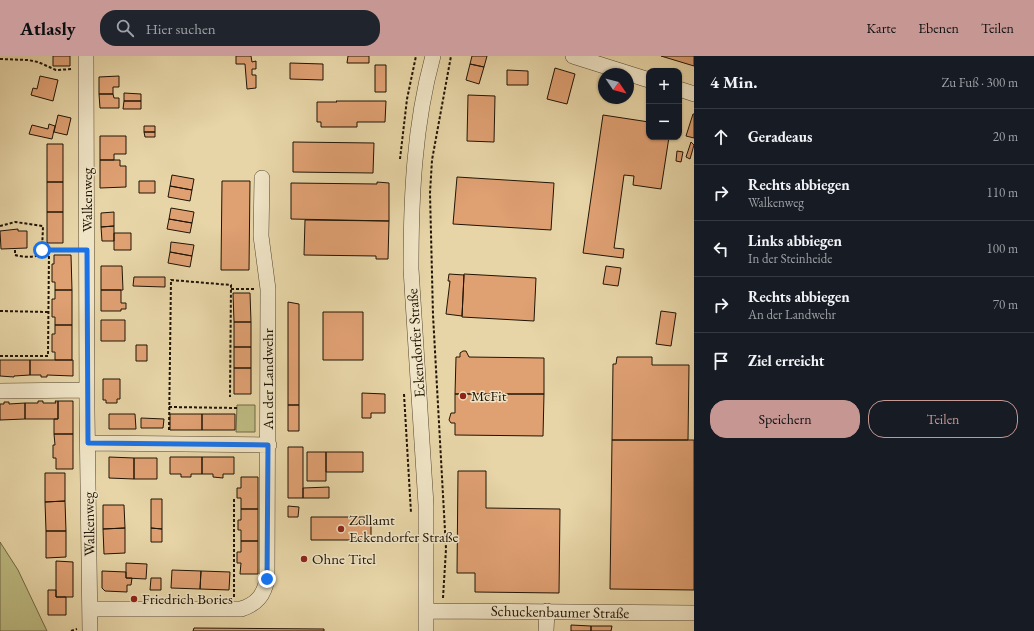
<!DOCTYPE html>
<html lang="de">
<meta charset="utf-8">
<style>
body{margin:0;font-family:"EB Garamond",serif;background:#20242c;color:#f1f3f6}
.controls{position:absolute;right:12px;top:12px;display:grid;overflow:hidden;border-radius:8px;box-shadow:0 1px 3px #0004}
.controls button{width:36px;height:36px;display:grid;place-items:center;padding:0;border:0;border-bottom:1px solid #363941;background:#171b24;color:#f1f3f6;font:20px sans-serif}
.compass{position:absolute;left:598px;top:12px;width:36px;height:36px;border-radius:50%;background:#171b24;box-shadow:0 1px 3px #0004;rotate:125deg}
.stop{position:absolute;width:12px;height:12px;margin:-9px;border:3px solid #1a73e8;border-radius:50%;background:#fff}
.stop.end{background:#1a73e8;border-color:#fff;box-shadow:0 1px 4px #0008}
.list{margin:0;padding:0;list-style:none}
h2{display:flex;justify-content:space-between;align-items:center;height:52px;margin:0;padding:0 16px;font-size:17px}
h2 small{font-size:13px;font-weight:400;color:#9ea1a6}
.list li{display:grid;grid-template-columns:26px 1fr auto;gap:12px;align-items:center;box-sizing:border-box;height:56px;padding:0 16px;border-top:1px solid #363941}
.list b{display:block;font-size:15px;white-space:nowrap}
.list p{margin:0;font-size:13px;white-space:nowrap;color:#9ea1a6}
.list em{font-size:13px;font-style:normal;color:#9ea1a6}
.actions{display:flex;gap:8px;padding:12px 16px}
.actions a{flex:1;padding:9px 0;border:1px solid #c59692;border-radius:16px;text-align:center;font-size:14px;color:#c59692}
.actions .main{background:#c59692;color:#111}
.icon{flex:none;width:22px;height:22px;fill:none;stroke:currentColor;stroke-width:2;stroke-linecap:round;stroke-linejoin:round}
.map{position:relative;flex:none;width:694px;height:575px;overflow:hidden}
header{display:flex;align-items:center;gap:24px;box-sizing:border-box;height:56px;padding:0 20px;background:#c59692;color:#111}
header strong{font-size:19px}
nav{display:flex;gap:22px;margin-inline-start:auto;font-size:14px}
.search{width:280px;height:36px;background:#20242c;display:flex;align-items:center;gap:10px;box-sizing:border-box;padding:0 14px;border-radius:16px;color:#9ea1a6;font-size:15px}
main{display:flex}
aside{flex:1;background:#171b24}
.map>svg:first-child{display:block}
</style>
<header>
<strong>Atlasly</strong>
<div class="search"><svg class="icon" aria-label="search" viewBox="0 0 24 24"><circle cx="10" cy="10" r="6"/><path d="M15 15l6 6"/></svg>Hier suchen</div>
<nav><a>Karte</a><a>Ebenen</a><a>Teilen</a></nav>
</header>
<main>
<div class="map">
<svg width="694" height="575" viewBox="0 0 694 575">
<rect width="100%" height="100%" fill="#e7d5a7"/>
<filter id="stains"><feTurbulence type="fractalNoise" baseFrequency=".005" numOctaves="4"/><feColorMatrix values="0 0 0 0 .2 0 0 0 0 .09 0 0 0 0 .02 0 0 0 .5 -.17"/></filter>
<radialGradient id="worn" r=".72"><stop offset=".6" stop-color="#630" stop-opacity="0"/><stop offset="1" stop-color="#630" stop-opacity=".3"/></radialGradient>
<path fill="#bdbb82" stroke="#6e6844" d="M237,349h18v27h-19z
M0,486l18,28 29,61h-47z"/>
<path fill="#dfa072" stroke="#201405" d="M53,0h17v10h-17z
M236,0h15l1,6 4,-1v8h-4v6h4v13l-9,1 -2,-25h-9z
M348,0h21v7h-22z
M472,0h15l-3,11 -14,-3z
M661,0h33v10z
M290,7l33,1v16l-33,-1z
M470,8l14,3 -5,17 -13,-4z
M375,9h11v27h-11z
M555,12l20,6 -8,30 -20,-5z
M507,14l21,1v14h-21z
M40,20l18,4 -5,21 -22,-6 2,-7 4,1z
M119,20v11h-6v7h-14v-17z
M124,37l17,1v7h-17z
M99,38h14l1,4h5v10h-19z
M468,39l27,1 -1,46 -27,-1z
M124,45h17v8h-18z
M336,45h50l-1,21h-28v5h-36v-5h-4v-20h20z
M693,58h1v24l-8,-2z
M58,59l13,3 -4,17 -13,-3z
M603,59l46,7v15h20l-8,52 -28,-4 1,-9 -10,-1 -10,73 10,1 -1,9 -40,-5z
M49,68l6,2 -3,13 -23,-5 3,-9 16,4z
M144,70h11v6h-11z
M144,76h11v5h-10z
M100,80h26v18h-12v6h-14z
M293,86l81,1 -1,30 -80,-1z
M691,86l3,3 -4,14 -4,-2z
M47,88h16v38h-16z
M677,95l6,1 -2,10 -5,-1z
M100,104h20v6h6v21l-26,1z
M172,119l22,4 -2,11 -22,-4z
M457,121l97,6 -3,47 -98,-6z
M139,125h16v12h-16z
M222,125h28l-1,89h-28z
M47,126h16v30h-16z
M377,126l12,1v38l-98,-2v-36l86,1z
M170,130l22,4 -2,11 -22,-4z
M171,152l23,4 -2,11 -23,-4z
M47,156h16v31h-16z
M114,156v14l-13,1v-14z
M169,163l23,4 -2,10 -23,-4z
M305,164l84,1 -1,38h-12v-3l-72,-1z
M114,170v15h-12l-1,-14z
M18,173v2h9v17l-26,1 -1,-18z
M114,177h17v17h-17z
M171,186l23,3 -2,11 -22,-4z
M170,196l22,4 -2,11 -22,-4z
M54,199h17l1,35h-17v-8h-3v-18h2z
M101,210h21l1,24h-22z
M606,210l15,2 -3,18 -15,-2z
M449,218l15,1 -2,41 -16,-2 4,-33h-2z
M464,218l72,4 -2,43 -72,-4z
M134,221h31v10l-32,-1z
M55,234h17v35h-17v-8h-3v-18h3z
M101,234h20v13h5v6h-5v2h-20z
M233,237h17l1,29h-17z
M288,246l11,2v101h-11z
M661,255l15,2 -5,33 -15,-2z
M323,256h40v48h-40z
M101,264h24v21h-24z
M234,266h17v25h-17z
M55,269h17v35h-17v-8h-3v-18h3z
M136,289h11v16h-11z
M234,291h17v21h-17z
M463,295h3l3,6 75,1v36h-89l1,-37h4v-4z
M617,301h35v8h37l-1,75h-76l1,-76h3z
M0,304h30v15l-16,1v1l-14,-1z
M30,304h43v16l-26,-1v2h-6v-2h-11z
M234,312h17v26h-17z
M103,323h17v20h-3v4h-11v-3h-3z
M362,337l23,1v19h-14v5h-9z
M455,338h89l-1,42 -88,-1v-12h-4l-2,-3 2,-7h4z
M38,345h5v2h13l-1,-2h3v18h-33v-16h13z
M58,345h15v33h-19v-15h4z
M4,346h5v2l16,-1v16l-25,1v-16h4z
M288,349h11v26h-11z
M109,358h26l1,15h-27z
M170,358h32v16h-32z
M202,358h33v16h-33z
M141,362l23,1 -1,9h-22z
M54,378h19v35h-17v-11h-3v-13h2z
M612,384h82v150l-84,-1z
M288,391h15v51h-15z
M307,396h19v29h-19z
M326,396h37v20h-37z
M109,401l25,1v21l-25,-1z
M170,401h32v17h-11v3h-10v-3h-11z
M202,401h32v17h-11v4l-10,-1v-3h-11z
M134,402h23v21h-23z
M458,415h28v37l74,1 -1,84 -84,-1v-19h-18z
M45,417h20v28l-20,1z
M241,421h17v32h-17v-11h-4v-10h4z
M329,431v11h-26v-10z
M151,443h11v30l-11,-1z
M65,445l1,30h-20l-1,-29z
M103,449h21l1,23 -22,1z
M288,450l11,1 -1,10h-10z
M241,453h17v32h-17v-11h-3v-10h3z
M311,461h60v23h-60z
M125,472v25l-21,1 -1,-25z
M151,472l11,1v13h-11z
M46,475h20v26l-20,1z
M241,485h17v33h-18l1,-11h-4v-11h4z
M56,505l17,1v35h-17z
M126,507l21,1 -1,15 -20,-1z
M172,514l29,1 -1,18 -29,-1z
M102,515l24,1v6h6l-1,7h-4v7l-22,-1 -3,-3z
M201,515l29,1 -1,18 -29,-1z
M151,522h10v12h-11z
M48,534h8v7h10v18h-18z
M571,569l20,1v5h-20z
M591,570h21l-1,5h-20z
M194,572l130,1v2h-131z"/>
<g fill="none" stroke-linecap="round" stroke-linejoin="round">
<defs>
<path id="minor" d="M86,0l1,355 3,220
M573,0l76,24
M679,33l15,5
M0,335l87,-1
M88,387l181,2
M90,553h151c16,-5 23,-14 26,-30l1,-290 -7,-53 1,-58
M427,555l267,2
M426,575v-126l-15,-236c0,-71 3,-144 22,-213
M546,575l1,-20"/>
</defs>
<use href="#minor" stroke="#52442e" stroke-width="16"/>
<path stroke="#201405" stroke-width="2" stroke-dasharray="3 2" stroke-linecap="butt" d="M0,3l28,1 10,2 18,8 17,-1
M400,103l7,-60 9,-43
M0,170l15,-4 28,4 -1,24h32
M15,194v5c11,3 24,3 33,-5
M231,233h23
M0,255l48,1
M0,300h48l1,-106
M404,338l7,119
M169,351l68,1
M169,374l2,-150 60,5 -1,112
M234,541v-99
M443,542l3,-49 -13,-234 -3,-122 2,-33 19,-104
M71,575l6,-2"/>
<use href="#minor" stroke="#efe4c6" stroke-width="15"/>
</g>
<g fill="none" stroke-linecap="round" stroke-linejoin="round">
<path stroke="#1a73e8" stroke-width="5" d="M42,194h45l1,193 180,2 -1,134"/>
</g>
<g fill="#8f2418" stroke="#efe4c6" stroke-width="1.5">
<circle cx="463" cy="340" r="4"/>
<circle cx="341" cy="473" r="4"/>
<circle cx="304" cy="503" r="4"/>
<circle cx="134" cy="543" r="4"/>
</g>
<g text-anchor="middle" stroke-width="3" stroke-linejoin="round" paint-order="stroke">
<g font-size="15" fill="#201405" stroke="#efe4c6">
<text transform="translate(87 144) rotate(-90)" y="5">Walkenweg</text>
<text transform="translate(416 287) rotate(-94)" y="5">Eckendorfer Straße</text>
<text transform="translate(268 323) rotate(-90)" y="5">An der Landwehr</text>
<text transform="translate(89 468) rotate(-91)" y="5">Walkenweg</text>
<text transform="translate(560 556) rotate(1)" y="5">Schuckenbaumer Straße</text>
</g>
<g font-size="15" fill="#201405" stroke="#efe4c6" text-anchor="start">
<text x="471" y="345">McFit</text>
<text x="349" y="469">Zollamt<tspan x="349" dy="17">Eckendorfer Straße</tspan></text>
<text x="312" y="508">Ohne Titel</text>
<text x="142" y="548">Friedrich Bories</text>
</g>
</g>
<rect width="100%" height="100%" filter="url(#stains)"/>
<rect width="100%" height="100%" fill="url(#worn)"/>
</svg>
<div class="controls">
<button>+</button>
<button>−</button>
</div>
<svg class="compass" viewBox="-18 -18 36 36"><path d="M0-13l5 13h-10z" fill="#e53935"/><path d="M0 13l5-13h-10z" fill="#9ea1a6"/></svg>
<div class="stop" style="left:42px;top:194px"></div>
<div class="stop end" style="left:267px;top:523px"></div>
</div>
<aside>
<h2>4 Min.<small>Zu Fuß · 300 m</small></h2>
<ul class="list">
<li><svg class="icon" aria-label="ahead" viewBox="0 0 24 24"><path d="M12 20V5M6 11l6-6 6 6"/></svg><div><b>Geradeaus</b></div><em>20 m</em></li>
<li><svg class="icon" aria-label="right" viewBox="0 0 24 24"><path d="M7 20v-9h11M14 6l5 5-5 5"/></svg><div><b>Rechts abbiegen</b><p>Walkenweg</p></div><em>110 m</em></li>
<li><svg class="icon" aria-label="left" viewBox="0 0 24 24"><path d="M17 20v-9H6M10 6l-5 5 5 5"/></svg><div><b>Links abbiegen</b><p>In der Steinheide</p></div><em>100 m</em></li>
<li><svg class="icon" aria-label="right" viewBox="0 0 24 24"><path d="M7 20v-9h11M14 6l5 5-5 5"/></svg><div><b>Rechts abbiegen</b><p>An der Landwehr</p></div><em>70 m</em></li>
<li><svg class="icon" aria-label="arrive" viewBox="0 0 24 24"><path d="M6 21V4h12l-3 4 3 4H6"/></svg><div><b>Ziel erreicht</b></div></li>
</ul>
<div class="actions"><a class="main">Speichern</a><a>Teilen</a></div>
</aside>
</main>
